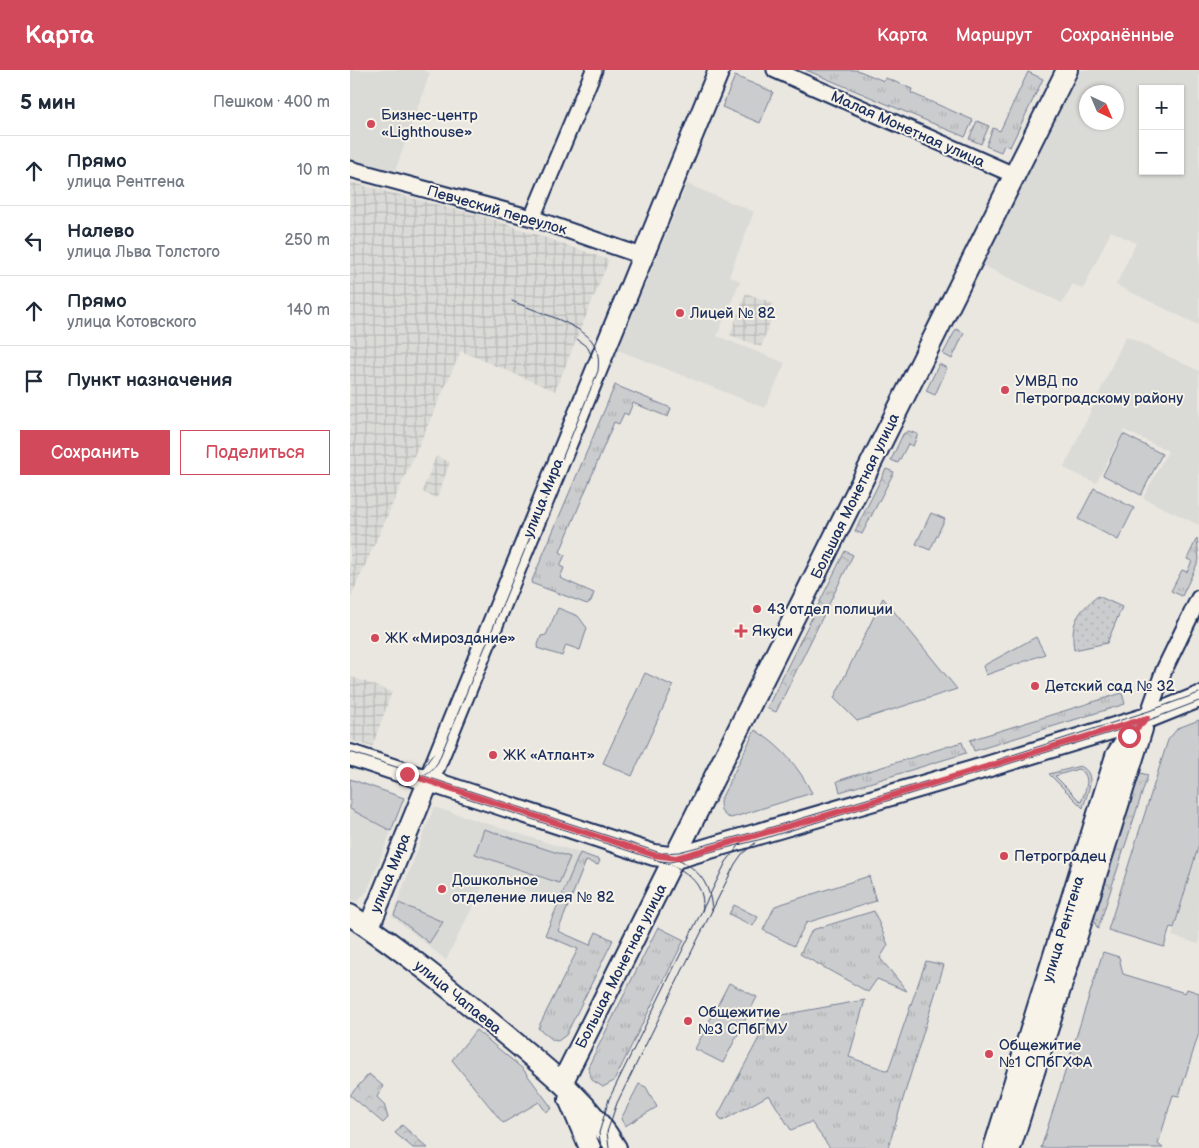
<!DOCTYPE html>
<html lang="ru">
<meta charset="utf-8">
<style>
body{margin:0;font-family:"Balsamiq Sans",sans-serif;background:#f2f2f3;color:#1f2937}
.controls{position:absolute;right:15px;top:15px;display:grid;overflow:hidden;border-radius:0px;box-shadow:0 1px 4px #0004}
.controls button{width:45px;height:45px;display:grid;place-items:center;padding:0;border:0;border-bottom:1px solid #e0e1e3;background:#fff;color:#1f2937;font:25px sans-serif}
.compass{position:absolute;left:729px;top:15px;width:45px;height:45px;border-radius:50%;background:#fff;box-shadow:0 1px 4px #0004;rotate:136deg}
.stop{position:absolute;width:15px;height:15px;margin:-11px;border:4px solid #d1495b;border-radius:50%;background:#fff}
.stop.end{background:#d1495b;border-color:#fff;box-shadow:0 1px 5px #0008}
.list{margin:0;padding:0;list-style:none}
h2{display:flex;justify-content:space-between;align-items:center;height:65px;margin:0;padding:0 20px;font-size:21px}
h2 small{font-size:16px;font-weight:400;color:#747a83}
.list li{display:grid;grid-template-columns:32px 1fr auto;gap:15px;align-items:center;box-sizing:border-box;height:70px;padding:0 20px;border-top:1px solid #e0e1e3}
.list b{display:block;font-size:19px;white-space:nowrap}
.list p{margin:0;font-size:16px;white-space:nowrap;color:#747a83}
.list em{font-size:16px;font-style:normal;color:#747a83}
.actions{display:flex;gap:10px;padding:15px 20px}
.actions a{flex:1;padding:11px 0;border:1px solid #d1495b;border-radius:0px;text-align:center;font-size:18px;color:#d1495b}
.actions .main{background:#d1495b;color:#fff}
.icon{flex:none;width:28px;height:28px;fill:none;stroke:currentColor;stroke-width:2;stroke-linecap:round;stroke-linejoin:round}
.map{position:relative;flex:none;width:849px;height:1078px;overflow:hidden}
header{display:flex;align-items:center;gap:30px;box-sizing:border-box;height:70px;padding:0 25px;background:#d1495b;color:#fff}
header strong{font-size:24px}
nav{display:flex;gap:28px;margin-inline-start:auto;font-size:18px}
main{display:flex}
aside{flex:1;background:#fff}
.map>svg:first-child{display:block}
</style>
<header>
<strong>Карта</strong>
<nav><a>Карта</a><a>Маршрут</a><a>Сохранённые</a></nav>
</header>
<main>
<aside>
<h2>5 мин<small>Пешком · 400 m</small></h2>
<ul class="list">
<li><svg class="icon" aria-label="ahead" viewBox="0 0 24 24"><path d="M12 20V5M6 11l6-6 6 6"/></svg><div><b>Прямо</b><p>улица Рентгена</p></div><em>10 m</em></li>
<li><svg class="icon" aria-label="left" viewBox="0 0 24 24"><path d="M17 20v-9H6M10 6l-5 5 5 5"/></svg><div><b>Налево</b><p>улица Льва Толстого</p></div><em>250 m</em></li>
<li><svg class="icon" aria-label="ahead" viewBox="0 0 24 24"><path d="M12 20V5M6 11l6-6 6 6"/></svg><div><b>Прямо</b><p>улица Котовского</p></div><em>140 m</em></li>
<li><svg class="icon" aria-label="arrive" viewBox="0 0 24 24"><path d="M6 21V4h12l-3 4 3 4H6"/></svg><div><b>Пункт назначения</b></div></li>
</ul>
<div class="actions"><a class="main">Сохранить</a><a>Поделиться</a></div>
</aside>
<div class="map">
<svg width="849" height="1078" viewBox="0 0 849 1078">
<defs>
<pattern id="industrial-grid" width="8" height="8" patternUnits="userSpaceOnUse" patternTransform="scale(1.25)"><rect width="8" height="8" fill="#dadad6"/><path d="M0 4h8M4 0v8" fill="none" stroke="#babbba"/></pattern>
<pattern id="grass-tufts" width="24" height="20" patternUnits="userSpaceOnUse" patternTransform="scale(1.25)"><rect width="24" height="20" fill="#cbcccd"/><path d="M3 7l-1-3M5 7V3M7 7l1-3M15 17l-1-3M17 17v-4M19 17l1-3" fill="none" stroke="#aeb0b2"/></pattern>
<pattern id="forest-crowns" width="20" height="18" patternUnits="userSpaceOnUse" patternTransform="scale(1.25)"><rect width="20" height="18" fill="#cbcccd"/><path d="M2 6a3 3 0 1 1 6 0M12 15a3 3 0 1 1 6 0" fill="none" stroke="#aeb0b2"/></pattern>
<pattern id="garden-dots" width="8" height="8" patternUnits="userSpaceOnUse" patternTransform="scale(1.25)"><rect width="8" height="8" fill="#cbcccd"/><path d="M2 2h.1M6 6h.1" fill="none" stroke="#aeb0b2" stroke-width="1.8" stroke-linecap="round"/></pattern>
</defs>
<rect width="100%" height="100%" fill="#eae7e0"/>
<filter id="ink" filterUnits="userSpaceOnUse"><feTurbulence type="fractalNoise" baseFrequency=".02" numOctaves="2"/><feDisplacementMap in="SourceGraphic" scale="10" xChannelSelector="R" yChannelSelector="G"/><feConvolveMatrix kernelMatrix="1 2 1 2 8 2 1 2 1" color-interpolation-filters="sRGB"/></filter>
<g filter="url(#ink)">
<path fill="#dadad6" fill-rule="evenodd" d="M0,0h72l8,3 -35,98 -45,-11z
M731,0h118v255l-83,-40 20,-42 -25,-12 -28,58 -10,-5 -11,19 -80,-38zM793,19h37v82h-37zM736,22h30v30h-30z
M337,114l67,28 -25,64 11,5 -23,55 68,27 -20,45 -147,-58z
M776,266l73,35v154l-56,-27 25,-47 -44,-21 -28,53 -32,-15z
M84,737l146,46 -21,50 -71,-27 -42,84 -54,-44z
M0,739l41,22 -24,61 -10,9 -7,-2z
M849,777v97l-27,-8z"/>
<path fill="url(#industrial-grid)" d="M0,112l139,36 120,42 -54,131 -94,-40 -111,248z
M396,223l27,10 -3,7 4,1 -13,36 -31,-12z
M86,386l14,6 -13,36 -15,-6z
M0,606l42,16 -20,55 -22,-7z"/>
<path fill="url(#grass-tufts)" stroke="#737e96" d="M456,0h51l27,11 2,-3 26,11 -1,4 62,27 -8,17z
M678,2l15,7 -33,68 -6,-2 -3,7 -15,-6 7,-18 7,3z
M627,51l12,5 -8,18 -12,-5z
M606,259l8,4 -12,26 -9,-5z
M589,294l8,4 -12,27 -9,-4z
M265,315l56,23 -3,9 -35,-14 -5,12 -4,-2 -5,11 -5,-2 -54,130 5,3 -5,11 4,2 -4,10 34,15 -3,8 -4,3 -56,-21z
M847,468l2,22 -17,36 -11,-5 11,-21 5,2 5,-11 -5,-2z
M772,623l3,11 -151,47 -4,-11z
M612,672l4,11 -126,39 -3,-11z
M230,783l20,7 -2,5 -12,-4 -28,70 32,14 6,-13 17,8 -47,95 -8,6 -5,-1 -15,-12 40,-79 -33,-14z
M384,835l24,12 -5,9 -24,-12z
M524,841l14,34 -8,13 27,33 -30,-12 -9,13 -68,-38 12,-24z
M308,857l26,13 -70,141 -11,6 -11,-7 -4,-13z
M576,891l18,4 -56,183h-58l-19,-26 -20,8 -22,-35 -47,26 -4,-6 52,-98 95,-17 -16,57 39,14z"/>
<path fill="url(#forest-crowns)" stroke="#737e96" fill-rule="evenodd" d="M558,361l10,3 -5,12 -5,-2 -10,19 -7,-3 12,-26z
M536,399l8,3 -32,62 -7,-3z
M495,481l8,4 -77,157 -9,-4z
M730,696c18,8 7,27 3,42l-34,-34zM728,699c15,6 7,22 3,33l-26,-26z
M787,702l11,3 -50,154 -7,-13z
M19,1004l14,12 -6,11 7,7 4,14 -5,5 -33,-28z
M52,1055l26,23h-15l-18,-15z"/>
<path fill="#cbcccd" stroke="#737e96" d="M385,6l38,16 -13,31 -38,-16z
M773,364l39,20 -21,41 -38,-20z
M744,418l40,20 -16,32 -40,-21z
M581,443l14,6 -15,31 -14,-6z
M533,528l74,91 -100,32 -23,-23z
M208,538l20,8 9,12 -7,22 -14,-5 -4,11 -25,-8 4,-12 5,-1z
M686,567l9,17 -59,21 -3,-9z
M295,603l28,13 -41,90 -29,-13z
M849,650v124l-25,84 -4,-1 -6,20 -56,-17 60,-190 10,-12z
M405,660c26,16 43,36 57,63l-81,25c-9,-2 -11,-8 -11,-17z
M0,709l54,19 -13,33 -41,-22z
M134,759l86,28 -11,26 -84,-29z
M519,806l7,25 -70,22 -12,23 -31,-16 12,-24z
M49,833l44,19 -14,21 -35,-28z
M753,882l16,5 4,17 62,19 2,-4 12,4v40l-20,63 -6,-1 -15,49 5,4h-122z
M379,913l28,14 -34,66 -28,-14z
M126,960l47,39 29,39 -6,4 -7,-10 -36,21 -51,-63z
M289,1014l7,3 11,20 -32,19 -4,-7z"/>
<path fill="url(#garden-dots)" stroke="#737e96" d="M748,526l24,11 -15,36 -33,7c-4,-27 3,-38 24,-54z"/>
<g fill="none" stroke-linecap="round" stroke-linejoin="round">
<defs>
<path id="street" d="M425,0l239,105
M0,99l182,49 110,38
M182,148l62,-148
M797,648l17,-48 35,-72"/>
<path id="secondary" d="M0,685l304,100 22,3 304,-89 167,-51 52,-21
M0,845c53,35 103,76 151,116 42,35 88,70 115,117
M19,857l350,-857
M212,1013l505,-1013
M219,1029l21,49
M644,1078l122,-392 13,-20 16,-17
M660,1078l132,-419"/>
</defs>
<use href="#street" stroke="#1b2f5e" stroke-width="19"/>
<use href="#secondary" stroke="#1b2f5e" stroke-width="24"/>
<use href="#street" stroke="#f7f3e8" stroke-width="15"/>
<use href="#secondary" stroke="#f7f3e8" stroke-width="20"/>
<path stroke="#1b2f5e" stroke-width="1" d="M227,269l11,9 4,9
M0,682l326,106c24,12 34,26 36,52
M647,690l152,-49 50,-18
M57,700l16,-2 11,-15
M54,707c16,0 25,-1 34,-15l160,-391c1,-11 1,-20 -6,-30 -12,-17 -60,-31 -80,-40
M111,726l211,69c19,9 35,24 30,46
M313,783l16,-1 83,-22 166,-49
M310,791l10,1 92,-23 377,-115 60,-23
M251,1078l-2,-15 10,-34 117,-237 15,-19
M259,1078l-2,-16 10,-29 118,-239 7,-10 13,-11"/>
</g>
</g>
<g fill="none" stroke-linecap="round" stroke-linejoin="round" filter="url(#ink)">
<path stroke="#d1495b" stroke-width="6" d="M57,704l247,81 22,3 152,-43 319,-97 -18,18"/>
</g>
<g fill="#d1495b" stroke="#f7f3e8" stroke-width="2">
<circle cx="21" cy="54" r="5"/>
<circle cx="330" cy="243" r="5"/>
<circle cx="655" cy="320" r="5"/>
<circle cx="407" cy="539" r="5"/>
<path d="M388.5 553.5h5v5h5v5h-5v5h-5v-5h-5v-5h5z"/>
<circle cx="25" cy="568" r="5"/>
<circle cx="685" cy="616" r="5"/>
<circle cx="143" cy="685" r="5"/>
<circle cx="654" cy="786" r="5"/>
<circle cx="92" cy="819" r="5"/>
<circle cx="338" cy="951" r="5"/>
<circle cx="639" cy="984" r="5"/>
</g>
<g text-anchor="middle" stroke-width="4" stroke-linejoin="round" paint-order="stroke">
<g font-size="15" fill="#1b2f5e" stroke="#f7f3e8" text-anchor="start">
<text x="31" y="50">Бизнес-центр<tspan x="31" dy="17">«Lighthouse»</tspan></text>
<text x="340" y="248">Лицей № 82</text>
<text x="665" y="316">УМВД по<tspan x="665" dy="17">Петроградскому району</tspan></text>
<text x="417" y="544">43 отдел полиции</text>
<text x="402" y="566">Якуси</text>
<text x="35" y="573">ЖК «Мироздание»</text>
<text x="695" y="621">Детский сад № 32</text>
<text x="153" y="690">ЖК «Атлант»</text>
<text x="664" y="791">Петроградец</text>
<text x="102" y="815">Дошкольное<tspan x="102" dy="17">отделение лицея № 82</tspan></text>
<text x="348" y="947">Общежитие<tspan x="348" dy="17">№3 СПбГМУ</tspan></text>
<text x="649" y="980">Общежитие<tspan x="649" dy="17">№1 СПбГХФА</tspan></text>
</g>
<g font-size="15" fill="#1b2f5e" stroke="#f7f3e8">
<text transform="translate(558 59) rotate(24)" y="5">Малая Монетная улица</text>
<text transform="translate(147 140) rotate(16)" y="5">Певческий переулок</text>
<text transform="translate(505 426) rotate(-64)" y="5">Большая Монетная улица</text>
<text transform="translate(193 428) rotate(-68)" y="5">улица Мира</text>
<text transform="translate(40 803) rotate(-68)" y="5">улица Мира</text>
<text transform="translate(713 859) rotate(-73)" y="5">улица Рентгена</text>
<text transform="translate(271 896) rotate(-63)" y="5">Большая Монетная улица</text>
<text transform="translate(108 927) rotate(39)" y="5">улица Чапаева</text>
</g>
</g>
</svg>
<div class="controls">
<button>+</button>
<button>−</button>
</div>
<svg class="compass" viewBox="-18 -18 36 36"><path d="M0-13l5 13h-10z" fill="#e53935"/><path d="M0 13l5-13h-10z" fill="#747a83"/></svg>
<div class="stop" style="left:779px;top:666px"></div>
<div class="stop end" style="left:57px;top:704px"></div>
</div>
</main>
